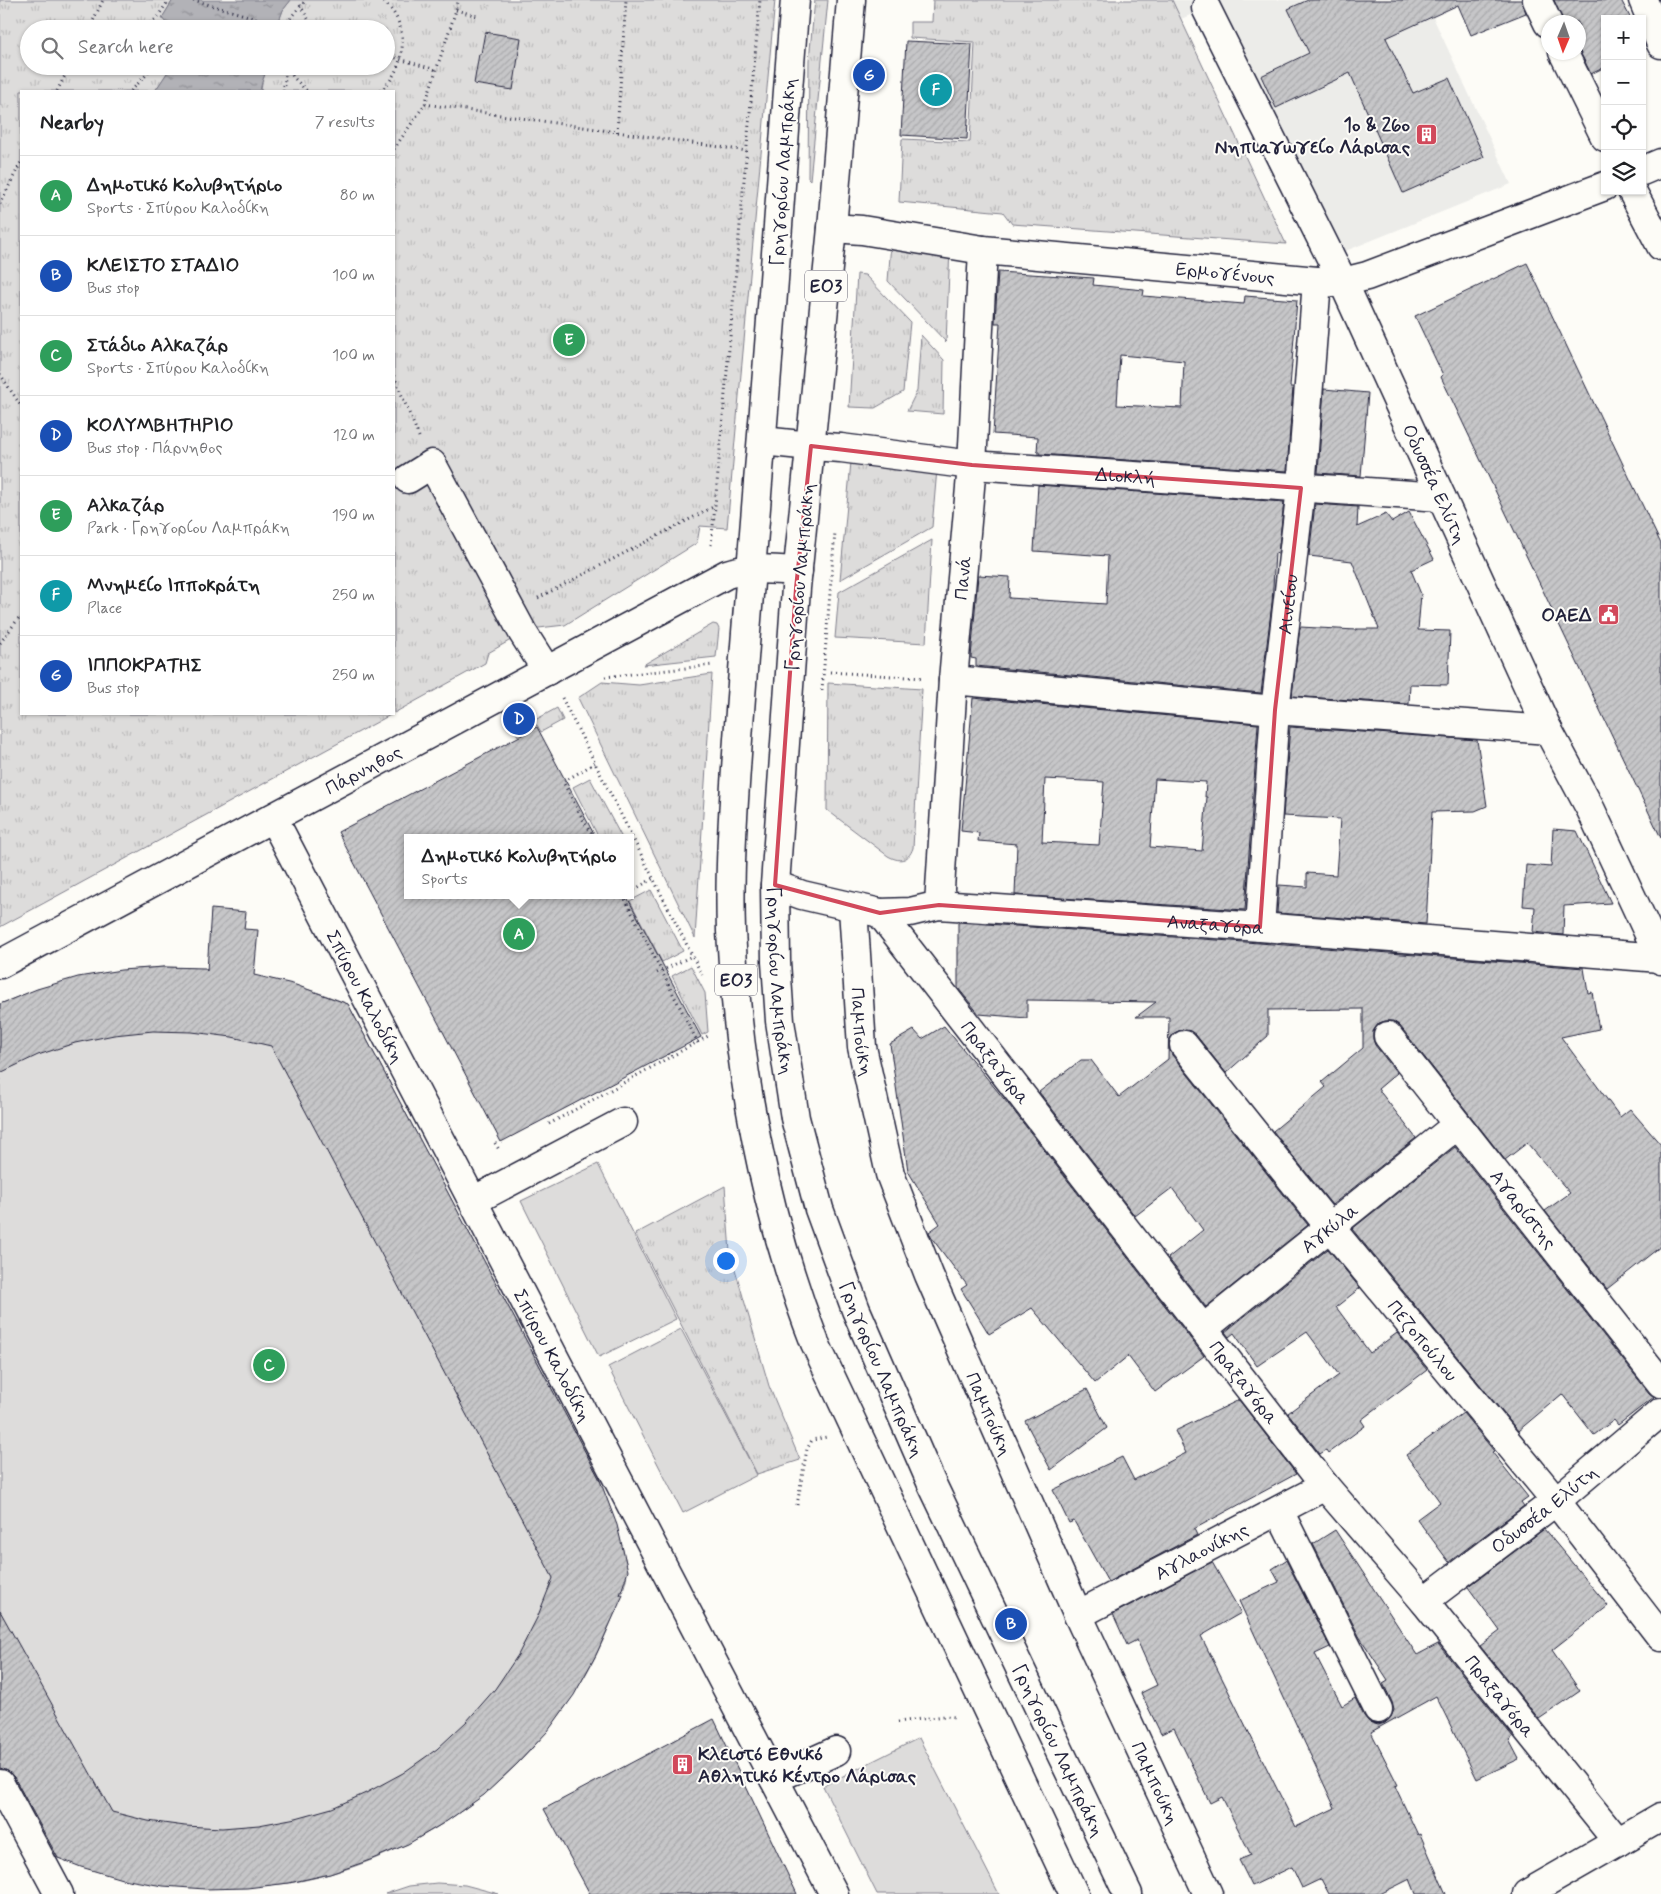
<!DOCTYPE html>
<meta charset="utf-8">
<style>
body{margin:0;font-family:Mynerve,sans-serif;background:#f6f6f6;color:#202124}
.controls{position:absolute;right:15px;top:15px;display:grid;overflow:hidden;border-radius:0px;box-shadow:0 1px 4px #0004}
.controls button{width:45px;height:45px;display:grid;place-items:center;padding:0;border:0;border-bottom:1px solid #e0e0e0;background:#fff;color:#202124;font:25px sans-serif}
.compass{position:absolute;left:1541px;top:15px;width:45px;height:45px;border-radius:50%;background:#fff;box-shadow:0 1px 4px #0004;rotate:182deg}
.you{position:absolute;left:725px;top:1260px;width:18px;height:18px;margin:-12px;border:4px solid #fff;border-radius:50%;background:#1a73e8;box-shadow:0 0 0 8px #1a73e833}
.badge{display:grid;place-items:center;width:32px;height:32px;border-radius:50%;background:#d93025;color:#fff;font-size:16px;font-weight:700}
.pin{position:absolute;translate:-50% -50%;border:2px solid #fff;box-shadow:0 1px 5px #0006}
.popup{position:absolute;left:404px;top:834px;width:230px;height:65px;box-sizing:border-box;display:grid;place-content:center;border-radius:0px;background:#fff;filter:drop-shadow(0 1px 4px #0005);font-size:16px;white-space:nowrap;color:#757577}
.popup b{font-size:19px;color:#202124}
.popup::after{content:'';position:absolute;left:50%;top:100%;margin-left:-10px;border:10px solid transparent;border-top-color:#fff}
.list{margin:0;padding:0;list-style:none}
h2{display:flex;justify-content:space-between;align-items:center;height:65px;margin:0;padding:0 20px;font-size:21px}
h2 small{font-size:16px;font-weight:400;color:#757577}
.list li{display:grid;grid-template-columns:32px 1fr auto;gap:15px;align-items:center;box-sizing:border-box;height:80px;padding:0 20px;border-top:1px solid #e0e0e0}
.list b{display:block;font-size:19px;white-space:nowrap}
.list p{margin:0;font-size:16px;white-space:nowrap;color:#757577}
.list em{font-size:16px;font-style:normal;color:#757577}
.icon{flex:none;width:28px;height:28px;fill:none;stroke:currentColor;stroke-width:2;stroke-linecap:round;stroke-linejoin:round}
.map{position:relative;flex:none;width:1661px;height:1894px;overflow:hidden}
.search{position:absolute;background:#fff;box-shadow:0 1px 4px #0004;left:20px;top:20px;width:375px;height:55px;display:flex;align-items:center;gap:12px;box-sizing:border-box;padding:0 18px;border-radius:28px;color:#757577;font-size:19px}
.panel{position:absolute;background:#fff;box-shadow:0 1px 4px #0004;left:20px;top:90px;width:375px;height:625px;border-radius:0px}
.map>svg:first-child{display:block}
</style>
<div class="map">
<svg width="1661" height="1894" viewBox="0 0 1661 1894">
<defs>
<pattern id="grass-tufts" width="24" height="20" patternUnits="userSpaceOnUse" patternTransform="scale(1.25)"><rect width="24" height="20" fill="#dddcdb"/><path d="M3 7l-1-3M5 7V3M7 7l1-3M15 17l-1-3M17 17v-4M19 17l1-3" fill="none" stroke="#bdbcbd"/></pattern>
<pattern id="water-ripples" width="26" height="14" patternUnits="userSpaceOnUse" patternTransform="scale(1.25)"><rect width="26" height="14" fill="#b2b2b7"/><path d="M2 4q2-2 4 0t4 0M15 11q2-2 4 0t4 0" fill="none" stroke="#909096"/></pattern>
<pattern id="building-hatch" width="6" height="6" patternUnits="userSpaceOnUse" patternTransform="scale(1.25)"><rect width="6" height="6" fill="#c6c6c8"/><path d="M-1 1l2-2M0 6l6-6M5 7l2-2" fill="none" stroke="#aaaaad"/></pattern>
</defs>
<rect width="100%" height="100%" fill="#fdfcf7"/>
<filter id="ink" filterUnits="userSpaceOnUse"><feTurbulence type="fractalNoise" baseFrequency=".02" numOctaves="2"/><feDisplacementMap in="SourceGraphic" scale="10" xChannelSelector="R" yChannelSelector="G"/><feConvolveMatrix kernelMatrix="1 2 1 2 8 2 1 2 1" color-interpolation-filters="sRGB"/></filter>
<g filter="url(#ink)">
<path fill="#ecece9" d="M1172,0h253l86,184 -168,68 -123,-250 -39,17z"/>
<path fill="url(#grass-tufts)" stroke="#807f8b" d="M0,0h173l-11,18 9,11h-142v37h140l-2,7 -12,18h-134v623h371l-392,213z
M291,0h484l-48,528 -27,-2 -3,17 -132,82 -35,4 -42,24 -3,10 -91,50v-622h-133l1,-9 6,-16h118v-37h-110l7,-19z
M815,0h13l-18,180 -2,-2 1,-118z
M933,0h239l114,244 -274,-20 -9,-12 -104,-10 3,-63 68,3 5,-100 -65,-4v-16h22z
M891,244l59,4 -4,94 -58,-61z
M857,274l8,1 45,47 -7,70 -28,16 -26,-1z
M921,335l23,25 -1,54 -36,-3 10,-20z
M851,462l86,7 -5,58 -92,53z
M932,540l-6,103 -91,-5 4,-46z
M713,624l4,1 2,4 -3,28 -73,8z
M712,674l-17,264 -117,-240 24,-16 37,3z
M828,683l94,6 -9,159c-5,14 -14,14 -25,8l-61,-46z
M557,708l6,12 -22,12 -4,-7 -19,11 -3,-5z
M590,778l32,60h-23l-26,-51z
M651,890l32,61 -21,11 -32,-61z
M691,966l14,27 3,39 -6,3 -30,-59z
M725,1186l5,66 39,134 31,74 -43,14 -122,-240z"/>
<path fill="#dddcdb" stroke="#807f8b" d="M164,967c69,2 120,11 184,37l251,474c9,24 18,47 24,72 1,6 4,14 4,20 1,14 -17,54 -23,68 -56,127 -178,222 -315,245 -90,11 -164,1 -247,-31l-42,-78v-770c58,-24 103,-33 164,-37z
M598,1164l78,155 -77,38 -78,-156z
M681,1329l76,146 -74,38 -75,-146z
M919,1738l80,156h-122l-54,-108z
M437,1883l28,2 34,9h-114l24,-8z"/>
<path fill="url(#water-ripples)" stroke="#787885" d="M173,0h118l-8,10 -7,19h-105l-9,-11z
M169,66h99l-6,16 -2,9h-105l12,-18z"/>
<path fill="url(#building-hatch)" stroke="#22223b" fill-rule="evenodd" d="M1308,0h214l4,13 -55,22 -13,-30 -72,33 27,55 36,-15 35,79 -81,36 -53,-120 -74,35 -15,-32 48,-23 -21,-44z
M1554,0h67l10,19h-26v48l-14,7 -13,-26v-26h-15z
M485,32l36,6 -8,52 -39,-6 5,-30h2z
M906,41l66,3 -5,95 -66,-4z
M1527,263l134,281v294l-220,-461 2,-2 -28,-59z
M998,272l96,6 -1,7 51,5 -1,6 101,8 1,-8 52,4 -7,87h3l-6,84 -248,-17v-2h-2l1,-15 -45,-3 7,-111h-5zM1120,355l64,6 -2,47 -65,-3z
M1324,389l44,4 -7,83 -43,-3z
M1038,485l246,17 -6,52 -3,-1 -3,50 -11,90 -285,-27v-7l-5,-1 7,-83 32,2 -1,21 97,6 2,-48 -74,-5z
M1315,504l43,3 -1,20 29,-13 6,8 17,-10 25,47 -23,11 10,24 -3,36 32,1 -2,54 -38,-1 -1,20 -117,-8 8,-69 56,3v-1h23l-27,-68 -43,-5z
M973,698l285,26 -13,186 -230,-15 2,-51 -39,-3 1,-8 -18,-2zM1045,779l59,3 -5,63 -57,-3zM1155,779l51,3 -1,15h2l-5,54 -52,-4z
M537,727l59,111h-188v57h218l75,142 -200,105 -163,-310z
M1290,727l187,13 10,66 -12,5 -43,1 -6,112 -149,-11 2,-28 28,2v-14l29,2 4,-56 -57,-3z
M1553,829l24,2 34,72 -47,3 -1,29 -30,-3 2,-25 -12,-1 3,-41 25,2z
M211,909l35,3 -2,17 14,1 -4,45 39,9 55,20 251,474 18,47 11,46 -8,24h3l-27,60 -22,40 -26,36 -31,33 -33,31 -37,26 -39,23 -38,16 -40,14 -41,9 -42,5 -42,1 -42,-3 -41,-7 -41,-12 -23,-9 -44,-81 -6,-6 -8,-3v-157l112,201 36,9 37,5 37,2 37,-3 37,-7 36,-10 34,-15 37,-20 34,-24 30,-28 28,-32 23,-34 19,-37 16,-40 -282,-532 -39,-9 -40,-5 -39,-1 -39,4 -39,8 -37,12 -38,18v-69l37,-15 41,-12 43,-7 43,-3 41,1 2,3z
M958,922l301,21 325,25 4,25 4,-1 7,37 -38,8 59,80 10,-8 31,36v101l-54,43 -62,-78 25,-18 -43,-50 -22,17 -105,-134 -7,-5h-8l-6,2 -6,8v8l2,6 22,28 -19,16 38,49 -84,67 -59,-74 53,-44 -4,-5 41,-34v-39l-95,1v26l-42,37 -30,-38 -6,-4 -9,-1 -7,3 -5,7v8l3,7 136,170 -102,82 -38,-49 35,-28 -31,-42 -37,28 -96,-124 42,-32h10l28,37 49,-38 1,-42h-33l20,-15 -129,-2v18l-48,-4 -21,-26z
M944,1026l69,84 191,246 -49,36 -27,-36 -33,27 -63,-75 -43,26 -28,-45 6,-4 -36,-48 -2,-5 11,-8 -32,-53 -18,-127 24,-14 8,9z
M1455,1147l194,246 5,4 -36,28 -4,-5 -20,15 -32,-41 -44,37 -166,-202z
M1328,1249l32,39 -24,19 34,46 27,-20 30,37 -66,50 4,6 -37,27 -2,-3 -6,4 -32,-41 51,-38 -32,-43 -50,34 -23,-33 -5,4 -4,-5z
M1087,1389l20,39 -56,42 -26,-49z
M1239,1400l57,74 -102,55 3,6 -89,47 -34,-61 -5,2 -16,-33 69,-33 12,23 52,-27 -11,-22z
M1463,1413l31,38 -2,1 36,45 -7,5 3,4 -75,56 -32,-43 23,-17 -34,-47z
M1544,1529l64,77 -56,44 28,41 -41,28 -59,-73 20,-15 -32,-44z
M1335,1530l82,125 21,-11 75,93 -4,3 10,19 -42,20 -41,-83 -65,36 27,53 -3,1 23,49 2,-1 26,60h-30l-6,-15 -30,15h-51l-8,-15 -19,9 -10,-21 -40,19 -13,-26 12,-5 -29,-58 -12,6 -36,-75 -13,6 -20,-41 16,-8 -20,-45 -10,5 -14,-31 99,-52 29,51 -40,23 95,191 39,-19 -96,-207 40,-19 -7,-13 14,-9 44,87 -15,7 27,52 13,-8 9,18 5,6 9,3 7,-2 6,-6 3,-7 -2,-8 -9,-19 5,-3 -29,-44 -46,-92z
M714,1719l83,175h-207l-46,-85z"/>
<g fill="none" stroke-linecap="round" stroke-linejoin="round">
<defs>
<g id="minor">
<path d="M1537,0l11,23"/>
<path d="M1643,0l18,44"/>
<path id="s1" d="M1206,8l137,274 205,448 43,80 70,150"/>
<path d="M1563,52l42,85"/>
<path d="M1642,171l19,-8"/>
<path d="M1632,191l29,55"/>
<path id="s2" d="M832,228l30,2 121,20 356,33 28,-7 238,-90"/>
<path id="s3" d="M811,446l30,2 131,17 469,32"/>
<path d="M408,479l24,-15 91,169 24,38"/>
<path d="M953,680l322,30 273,20"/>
<path id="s4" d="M273,818l561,1076"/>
<path id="s5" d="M775,885l27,10 78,18 30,-1 29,-7 321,22 400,31"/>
<path id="s6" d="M939,905l14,-225 19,-215 11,-215"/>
<path id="s7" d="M853,908l9,139 28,127 39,101 149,340 130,279"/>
<path id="s8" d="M880,913l445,573 99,115 194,241"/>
<path id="s9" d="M1260,927l15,-217 26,-222 16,-207"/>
<path id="s10" d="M0,964l727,-390c23,-8 47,-4 71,-3"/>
<path id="s11" d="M1388,1036l273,347"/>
<path id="s12" d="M1184,1045l145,181 227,275 105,136"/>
<path d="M473,1201l150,-79"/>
<path id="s13" d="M1203,1329l254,-204"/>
<path d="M1279,1511l99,198"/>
<path id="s14" d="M1424,1601l132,-100 105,-89"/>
<path id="s15" d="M1078,1615l247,-129"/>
<path d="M774,1779l62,-28"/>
<path d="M0,1784l59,110"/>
<path d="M1527,1894l134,-77"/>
</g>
<g id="major">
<path d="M795,0c-13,161 -23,322 -37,482 -7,91 -15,181 -21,272 -4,59 -8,118 -6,177 6,136 34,285 84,412l259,551"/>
<path id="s16" d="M851,0l-19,228 -36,360 -21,297 1,77 4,59 15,97 24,91 37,101 75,172 197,412"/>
<path d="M762,441l49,5"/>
</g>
</defs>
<use href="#minor" stroke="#22223b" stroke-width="31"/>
<use href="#major" stroke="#22223b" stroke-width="31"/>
<path stroke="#22223b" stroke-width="3" stroke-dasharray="1 4" stroke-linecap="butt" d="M193,0l100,29
M300,5l14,24
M456,10l21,6
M287,28l4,-11 15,-17
M89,29l14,-29
M142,29l14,-10 13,-19
M386,55l50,15
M288,66l5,11 14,14
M57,91l13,-25
M131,91l16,-17 3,-8
M283,91l3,-17 11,-8
M380,91c27,-22 32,-69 1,-91
M425,104l322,47
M617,132l9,-132
M394,149l31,-45 31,-94 1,-10
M0,204l21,-42
M0,374l21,32
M394,376l25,61
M711,545l4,-38
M538,598l177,-92 45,-506
M0,643l21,-28
M830,672l93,6
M605,677l108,-12
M822,690l13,-158
M562,698l140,277
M593,838l-30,-56 32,-19
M630,892l24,-14
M623,895l75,148
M657,973l35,-17
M549,1124l161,-89
M495,1143l5,8
M797,1505l10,-56 5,-9 15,-3
M898,1722l47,-6 11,1"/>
<use href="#minor" stroke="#fdfcf7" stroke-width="28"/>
<use href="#major" stroke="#fdfcf7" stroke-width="28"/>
</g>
</g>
<path fill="none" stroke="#d1495b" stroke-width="4" stroke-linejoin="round" d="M811,446l161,19 329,23 -26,222 -15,217 -321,-22 -59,8 -105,-28 21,-297z"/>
<defs>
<symbol id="building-square" viewBox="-11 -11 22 22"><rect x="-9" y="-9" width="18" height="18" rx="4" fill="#d1495b" stroke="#fdfcf7"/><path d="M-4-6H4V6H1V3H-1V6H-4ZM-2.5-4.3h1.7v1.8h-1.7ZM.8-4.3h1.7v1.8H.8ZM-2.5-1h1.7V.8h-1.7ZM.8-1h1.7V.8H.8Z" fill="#fff"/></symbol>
<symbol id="civic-square" viewBox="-11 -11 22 22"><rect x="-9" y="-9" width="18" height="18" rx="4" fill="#d1495b" stroke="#fdfcf7"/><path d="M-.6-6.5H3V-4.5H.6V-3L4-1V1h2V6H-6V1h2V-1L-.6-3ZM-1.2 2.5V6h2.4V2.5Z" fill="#fff"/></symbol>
</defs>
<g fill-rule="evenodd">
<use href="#building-square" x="1414" y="122" width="25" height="25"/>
<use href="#civic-square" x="1596" y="602" width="25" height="25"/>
<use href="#building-square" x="670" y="1752" width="25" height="25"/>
</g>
<g text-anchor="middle" stroke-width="4" stroke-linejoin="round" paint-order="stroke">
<g fill="#fdfcf7" stroke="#646373" stroke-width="1">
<rect x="805" y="270.5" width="42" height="31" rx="4"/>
<rect x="715" y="964.5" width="42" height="31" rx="4"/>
</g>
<g font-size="18" font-weight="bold" fill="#22223b">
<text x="826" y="292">ΕΟ3</text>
<text x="736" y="986">ΕΟ3</text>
</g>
<g font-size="19" font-weight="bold" fill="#22223b" stroke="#fdfcf7" text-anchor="end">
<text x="1410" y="131">1ο &amp; 26ο<tspan x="1410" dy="22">Νηπιαγωγείο Λάρισας</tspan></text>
<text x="1592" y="621">ΟΑΕΔ</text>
<text x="698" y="1760" text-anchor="start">Κλειστό Εθνικό<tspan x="698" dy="22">Αθλητικό Κέντρο Λάρισας</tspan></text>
</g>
<g font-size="19" fill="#22223b" stroke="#fdfcf7">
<text transform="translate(782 172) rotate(-86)" y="7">Γρηγορίου Λαμπράκη</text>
<text dy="7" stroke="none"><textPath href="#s2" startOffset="396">Ερμογένους</textPath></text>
<text dy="7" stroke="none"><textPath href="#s3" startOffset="316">Διοκλή</textPath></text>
<text dy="7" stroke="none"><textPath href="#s1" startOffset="528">Οδυσσέα Ελύτη</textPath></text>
<text transform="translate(799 577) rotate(-85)" y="7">Γρηγορίου Λαμπράκη</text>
<text dy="7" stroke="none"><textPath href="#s6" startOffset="328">Πανά</textPath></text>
<text dy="7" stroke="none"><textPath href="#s9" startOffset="324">Αινείου</textPath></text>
<text dy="7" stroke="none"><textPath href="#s10" startOffset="412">Πάρνηθος</textPath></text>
<text dy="7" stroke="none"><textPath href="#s5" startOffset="446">Αναξαγόρα</textPath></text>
<text dy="7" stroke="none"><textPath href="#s16" startOffset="984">Γρηγορίου Λαμπράκη</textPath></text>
<text dy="7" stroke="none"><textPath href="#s4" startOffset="201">Σπύρου Καλοδίκη</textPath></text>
<text dy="7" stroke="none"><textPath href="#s7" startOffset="124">Παμπούκη</textPath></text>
<text dy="7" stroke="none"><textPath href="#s8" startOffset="189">Πραξαγόρα</textPath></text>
<text dy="7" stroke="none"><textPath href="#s11" startOffset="220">Αγαρίστης</textPath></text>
<text dy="7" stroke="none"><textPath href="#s13" startOffset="162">Αγκύλα</textPath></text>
<text dy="7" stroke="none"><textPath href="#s12" startOffset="380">Πεζοπούλου</textPath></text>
<text dy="7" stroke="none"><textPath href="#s4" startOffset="606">Σπύρου Καλοδίκη</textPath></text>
<text dy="7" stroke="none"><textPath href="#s16" startOffset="1389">Γρηγορίου Λαμπράκη</textPath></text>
<text dy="7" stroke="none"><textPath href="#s8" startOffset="594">Πραξαγόρα</textPath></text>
<text dy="7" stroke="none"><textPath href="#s7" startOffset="529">Παμπούκη</textPath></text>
<text dy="7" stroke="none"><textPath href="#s14" startOffset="151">Οδυσσέα Ελύτη</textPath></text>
<text dy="7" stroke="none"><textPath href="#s15" startOffset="139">Αγλαονίκης</textPath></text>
<text dy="7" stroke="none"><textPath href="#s8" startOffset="999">Πραξαγόρα</textPath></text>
<text dy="7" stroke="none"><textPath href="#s16" startOffset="1809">Γρηγορίου Λαμπράκη</textPath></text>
<text dy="7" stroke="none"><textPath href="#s7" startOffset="934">Παμπούκη</textPath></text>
</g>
</g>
</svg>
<div class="controls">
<button>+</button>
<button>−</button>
<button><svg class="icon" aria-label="locate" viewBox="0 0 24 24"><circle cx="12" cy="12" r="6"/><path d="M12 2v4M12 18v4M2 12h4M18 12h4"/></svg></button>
<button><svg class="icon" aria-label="layers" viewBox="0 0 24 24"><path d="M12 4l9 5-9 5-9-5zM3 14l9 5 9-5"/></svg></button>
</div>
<svg class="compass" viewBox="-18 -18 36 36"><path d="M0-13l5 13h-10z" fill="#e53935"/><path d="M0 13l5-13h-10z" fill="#757577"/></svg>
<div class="you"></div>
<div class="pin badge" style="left:519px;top:934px;background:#2e9e5b">A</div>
<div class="popup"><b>Δημοτικό Κολυβητήριο</b>Sports</div>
<div class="pin badge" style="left:1011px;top:1624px;background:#1a4fb4">B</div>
<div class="pin badge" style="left:269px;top:1365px;background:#2e9e5b">C</div>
<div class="pin badge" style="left:519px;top:719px;background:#1a4fb4">D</div>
<div class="pin badge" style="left:569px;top:340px;background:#2e9e5b">E</div>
<div class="pin badge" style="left:936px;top:90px;background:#0f9aa8">F</div>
<div class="pin badge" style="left:869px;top:75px;background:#1a4fb4">G</div>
<div class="search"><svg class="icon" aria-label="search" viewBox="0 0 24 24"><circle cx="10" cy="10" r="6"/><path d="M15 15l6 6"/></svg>Search here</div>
<section class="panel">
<h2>Nearby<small>7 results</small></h2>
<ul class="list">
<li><span class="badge" style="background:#2e9e5b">A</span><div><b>Δημοτικό Κολυβητήριο</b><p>Sports · Σπύρου Καλοδίκη</p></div><em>80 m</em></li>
<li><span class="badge" style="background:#1a4fb4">B</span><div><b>ΚΛΕΙΣΤΟ ΣΤΑΔΙΟ</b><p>Bus stop</p></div><em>100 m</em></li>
<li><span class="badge" style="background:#2e9e5b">C</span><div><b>Στάδιο Αλκαζάρ</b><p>Sports · Σπύρου Καλοδίκη</p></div><em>100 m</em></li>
<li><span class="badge" style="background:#1a4fb4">D</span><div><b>ΚΟΛΥΜΒΗΤΗΡΙΟ</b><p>Bus stop · Πάρνηθος</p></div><em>120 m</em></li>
<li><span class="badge" style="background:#2e9e5b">E</span><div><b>Αλκαζάρ</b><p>Park · Γρηγορίου Λαμπράκη</p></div><em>190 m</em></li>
<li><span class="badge" style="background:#0f9aa8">F</span><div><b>Μνημείο Ιπποκράτη</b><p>Place</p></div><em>250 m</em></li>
<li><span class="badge" style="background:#1a4fb4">G</span><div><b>ΙΠΠΟΚΡΑΤΗΣ</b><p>Bus stop</p></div><em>250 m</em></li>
</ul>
</section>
</div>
